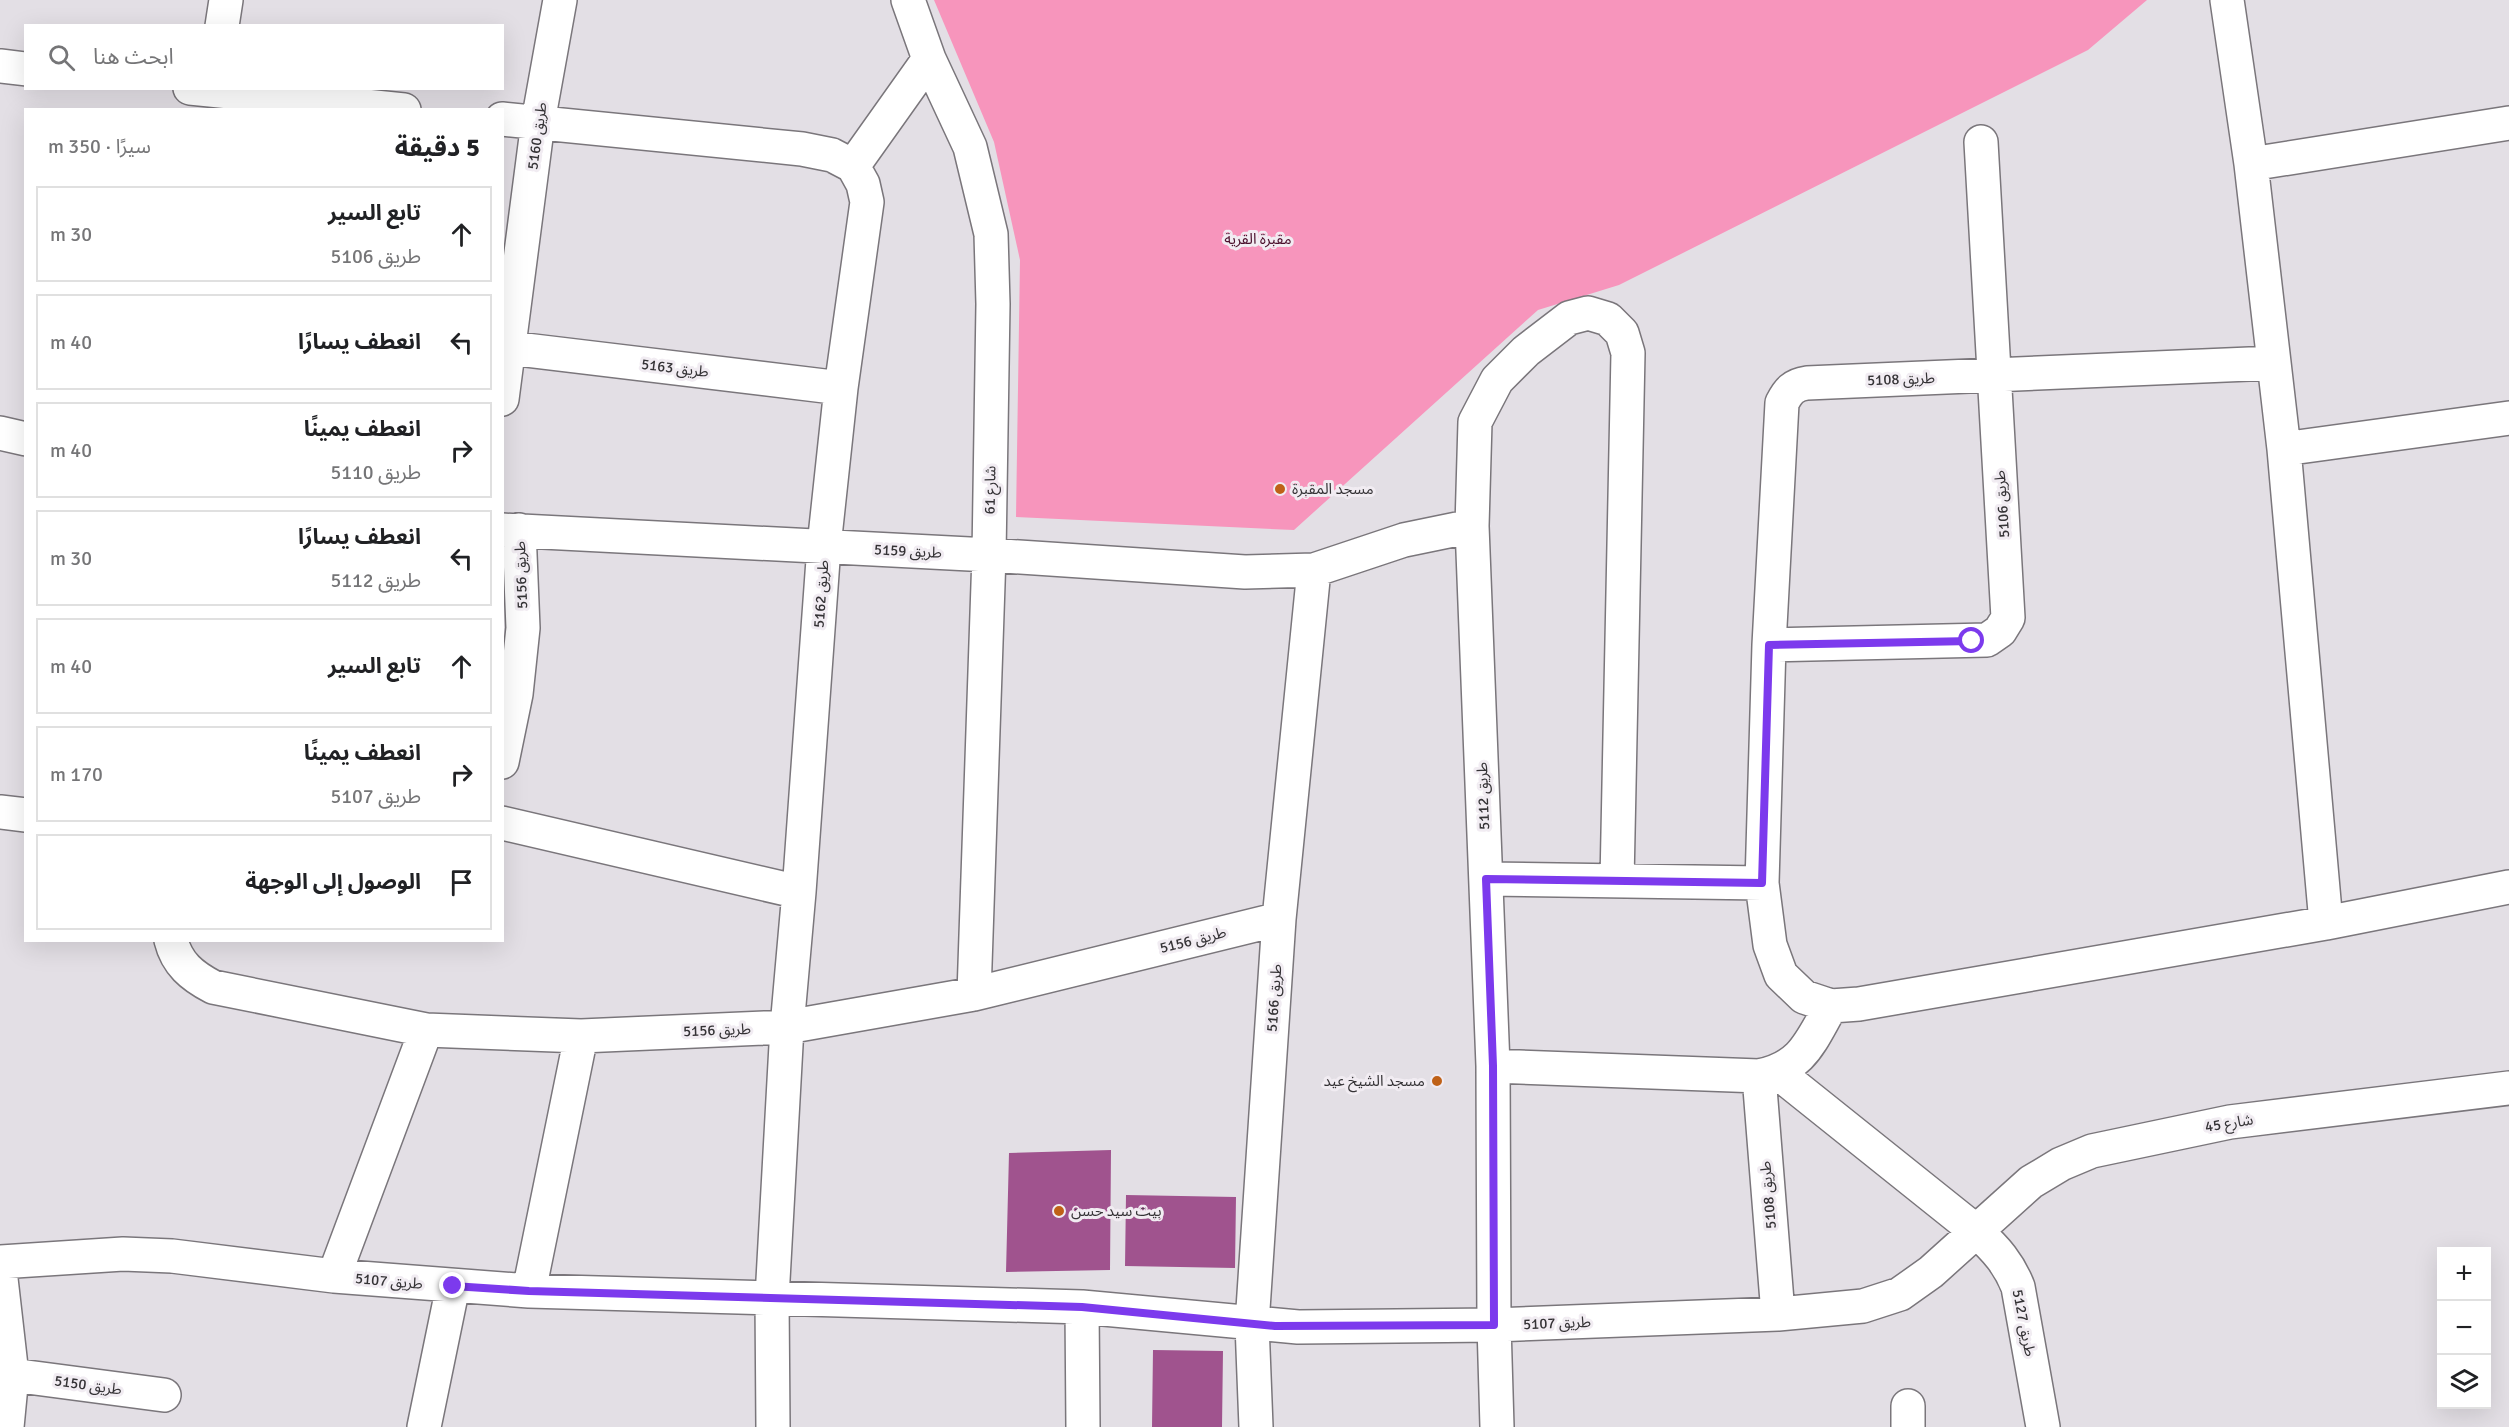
<!DOCTYPE html>
<html lang="ar">
<meta charset="utf-8">
<style>
body{margin:0;font-family:Signika,"Noto Sans Arabic",sans-serif;background:#f6f6f6;color:#202124;direction:rtl}
.controls{position:absolute;right:18px;bottom:18px;display:grid;overflow:hidden;border-radius:0px;box-shadow:0 6px 24px #0002}
.controls button{width:54px;height:54px;display:grid;place-items:center;padding:0;border:0;border-bottom:2px solid #e0e0e0;background:#fff;color:#202124;font:30px sans-serif}
.stop{position:absolute;width:18px;height:18px;margin:-14px;border:4px solid #7c3aed;border-radius:50%;background:#fff}
.stop.end{background:#7c3aed;border-color:#fff;box-shadow:0 2px 6px #0008}
.list{margin:0;padding:0;list-style:none}
h2{display:flex;justify-content:space-between;align-items:center;height:78px;margin:0;padding:0 24px;font-size:26px}
h2 small{font-size:20px;font-weight:400;color:#757577}
.list li{display:grid;grid-template-columns:39px 1fr auto;gap:18px;align-items:center;box-sizing:border-box;height:96px;margin:0 12px 12px;padding:0 12px;border:2px solid #e0e0e0;border-radius:0px}
.list b{display:block;font-size:22px;white-space:nowrap}
.list p{margin:0;font-size:20px;white-space:nowrap;color:#757577}
.list em{font-size:20px;font-style:normal;color:#757577}
.icon{flex:none;width:33px;height:33px;fill:none;stroke:currentColor;stroke-width:2;stroke-linecap:round;stroke-linejoin:round}
.map{position:relative;flex:none;width:2509px;height:1427px;overflow:hidden;direction:ltr}
.search{position:absolute;background:#fff;box-shadow:0 6px 24px #0002;left:24px;top:24px;width:480px;height:66px;display:flex;align-items:center;gap:15px;box-sizing:border-box;padding:0 21px;border-radius:0px;color:#757577;font-size:22px}
.panel{position:absolute;background:#fff;box-shadow:0 6px 24px #0002;left:24px;top:108px;width:480px;height:834px;border-radius:0px;direction:rtl}
.map>svg:first-child{display:block}
</style>
<div class="map">
<svg width="2509" height="1427" viewBox="0 0 2509 1427">
<rect width="100%" height="100%" fill="#e3dfe5"/>
<path fill="#f795bc" d="M934,0h1213l-59,50 -469,235 -81,25 -244,220 -278,-13 4,-257 -26,-118z"/>
<path fill="#a0538e" d="M1111,1150l-1,120 -104,2 3,-119z
M1126,1195l110,2 -1,71 -110,-2z
M1153,1350l70,1 -1,76h-70z"/>
<g fill="none" stroke-linecap="round" stroke-linejoin="round">
<defs>
<path id="minor" d="M908,0l21,59 41,88 21,87 2,70 -4,251 -15,439
M2227,0l24,164 33,285
M222,26l4,-26
M2,66l24,3
M190,88l214,22
M502,119l300,30 30,6 21,11
M2251,164l258,-41
M853,166l76,-107
M509,348l332,40
M2273,363l-466,20c-14,2 -19,8 -25,20l-13,242 -7,238 8,62 11,30 23,22 27,9 28,-2 467,-81 183,-36
M502,399l36,-277 22,-122
M0,433l26,6
M1472,526l21,540 1,259 3,102
M502,530l487,25 256,17 69,-2 90,-30 68,-14 3,-104 22,-42 29,-29 43,-33 19,-5 20,6 14,14 6,20 -11,528
M1769,645l218,-5 13,-9 8,-13 -27,-476
M502,762l14,-68 7,-66 -4,-98
M0,812l26,3
M502,823l297,69
M1486,879l276,4
M2326,923l-42,-474 225,-31
M171,940c6,24 21,36 42,47l213,43 155,6 206,-9 187,-33 305,-75
M1493,1066l266,10c44,-9 51,-34 72,-70
M1777,1072l200,160c19,17 32,32 41,55l25,140
M1759,1076l19,238
M0,1262l123,-8 49,2 162,20 195,15 553,16 216,20 196,-2 284,-11 85,-8 37,-12 31,-22 100,-90 30,-18 31,-13 138,-29 279,-34
M0,1270l12,105 -5,52
M334,1276l92,-246
M529,1291l52,-255
M1082,1307l1,120
M12,1375l152,20
M1908,1406v21
M424,1427l29,-141
M773,1427l-1,-129 15,-271 12,-135 25,-346 17,-158 26,-186 -4,-18 -10,-18
M1256,1427l-4,-103 27,-405 35,-349"/>
</defs>
<use href="#minor" stroke="#7a767b" stroke-width="36"/>
<use href="#minor" stroke="#fff" stroke-width="33"/>
</g>
<g fill="none" stroke-linecap="round" stroke-linejoin="round">
<path stroke="#7c3aed" stroke-width="8" d="M453,1286l76,5 553,16 193,19 219,-1 -1,-259 -7,-187 276,4 7,-238 203,-4"/>
</g>
<g fill="#bf6117" stroke="#f1ecf2" stroke-width="2">
<circle cx="1280" cy="489" r="6"/>
<circle cx="1437" cy="1081" r="6"/>
<circle cx="1059" cy="1211" r="6"/>
</g>
<g text-anchor="middle" stroke-width="6" stroke-linejoin="round" paint-order="stroke">
<g font-size="15" fill="#353336" stroke="#f1ecf2">
<text transform="translate(537 136) rotate(-82)" y="5">طريق 5160</text>
<text transform="translate(675 368) rotate(7)" y="5">طريق 5163</text>
<text transform="translate(1901 379) rotate(-2)" y="5">طريق 5108</text>
<text transform="translate(990 490) rotate(-89)" y="5">شارع 61</text>
<text transform="translate(2002 504) rotate(-94)" y="5">طريق 5106</text>
<text transform="translate(908 551) rotate(3)" y="5">طريق 5159</text>
<text transform="translate(521 575) rotate(-92)" y="5">طريق 5156</text>
<text transform="translate(821 594) rotate(-86)" y="5">طريق 5162</text>
<text transform="translate(1483 796) rotate(-92)" y="5">طريق 5112</text>
<text transform="translate(1193 940) rotate(-14)" y="5">طريق 5156</text>
<text transform="translate(1274 998) rotate(-86)" y="5">طريق 5166</text>
<text transform="translate(717 1030) rotate(-2)" y="5">طريق 5156</text>
<text transform="translate(2229 1123) rotate(-9)" y="5">شارع 45</text>
<text transform="translate(1768 1195) rotate(-95)" y="5">طريق 5108</text>
<text transform="translate(389 1281) rotate(5)" y="5">طريق 5107</text>
<text transform="translate(1557 1323) rotate(-2)" y="5">طريق 5107</text>
<text transform="translate(2024 1323) rotate(79)" y="5">طريق 5127</text>
<text transform="translate(88 1385) rotate(8)" y="5">طريق 5150</text>
</g>
<g font-size="15" fill="#4a0e2b" stroke="#f1ecf2">
<text x="1258" y="244">مقبرة القرية</text>
</g>
<g font-size="15" fill="#353336" stroke="#f1ecf2" text-anchor="start">
<text x="1292" y="494">مسجد المقبرة</text>
<text x="1425" y="1086" text-anchor="end">مسجد الشيخ عيد</text>
<text x="1071" y="1216">بيت سيد حسن</text>
</g>
</g>
</svg>
<div class="controls">
<button>+</button>
<button>−</button>
<button><svg class="icon" aria-label="layers" viewBox="0 0 24 24"><path d="M12 4l9 5-9 5-9-5zM3 14l9 5 9-5"/></svg></button>
</div>
<div class="stop" style="left:1972px;top:641px"></div>
<div class="stop end" style="left:453px;top:1286px"></div>
<div class="search"><svg class="icon" aria-label="search" viewBox="0 0 24 24"><circle cx="10" cy="10" r="6"/><path d="M15 15l6 6"/></svg>ابحث هنا</div>
<section class="panel">
<h2>5 دقيقة<small>سيرًا · 350 m</small></h2>
<ul class="list">
<li><svg class="icon" aria-label="ahead" viewBox="0 0 24 24"><path d="M12 20V5M6 11l6-6 6 6"/></svg><div><b>تابع السير</b><p>طريق 5106</p></div><em>30 m</em></li>
<li><svg class="icon" aria-label="left" viewBox="0 0 24 24"><path d="M17 20v-9H6M10 6l-5 5 5 5"/></svg><div><b>انعطف يسارًا</b></div><em>40 m</em></li>
<li><svg class="icon" aria-label="right" viewBox="0 0 24 24"><path d="M7 20v-9h11M14 6l5 5-5 5"/></svg><div><b>انعطف يمينًا</b><p>طريق 5110</p></div><em>40 m</em></li>
<li><svg class="icon" aria-label="left" viewBox="0 0 24 24"><path d="M17 20v-9H6M10 6l-5 5 5 5"/></svg><div><b>انعطف يسارًا</b><p>طريق 5112</p></div><em>30 m</em></li>
<li><svg class="icon" aria-label="ahead" viewBox="0 0 24 24"><path d="M12 20V5M6 11l6-6 6 6"/></svg><div><b>تابع السير</b></div><em>40 m</em></li>
<li><svg class="icon" aria-label="right" viewBox="0 0 24 24"><path d="M7 20v-9h11M14 6l5 5-5 5"/></svg><div><b>انعطف يمينًا</b><p>طريق 5107</p></div><em>170 m</em></li>
<li><svg class="icon" aria-label="arrive" viewBox="0 0 24 24"><path d="M6 21V4h12l-3 4 3 4H6"/></svg><div><b>الوصول إلى الوجهة</b></div></li>
</ul>
</section>
</div>
